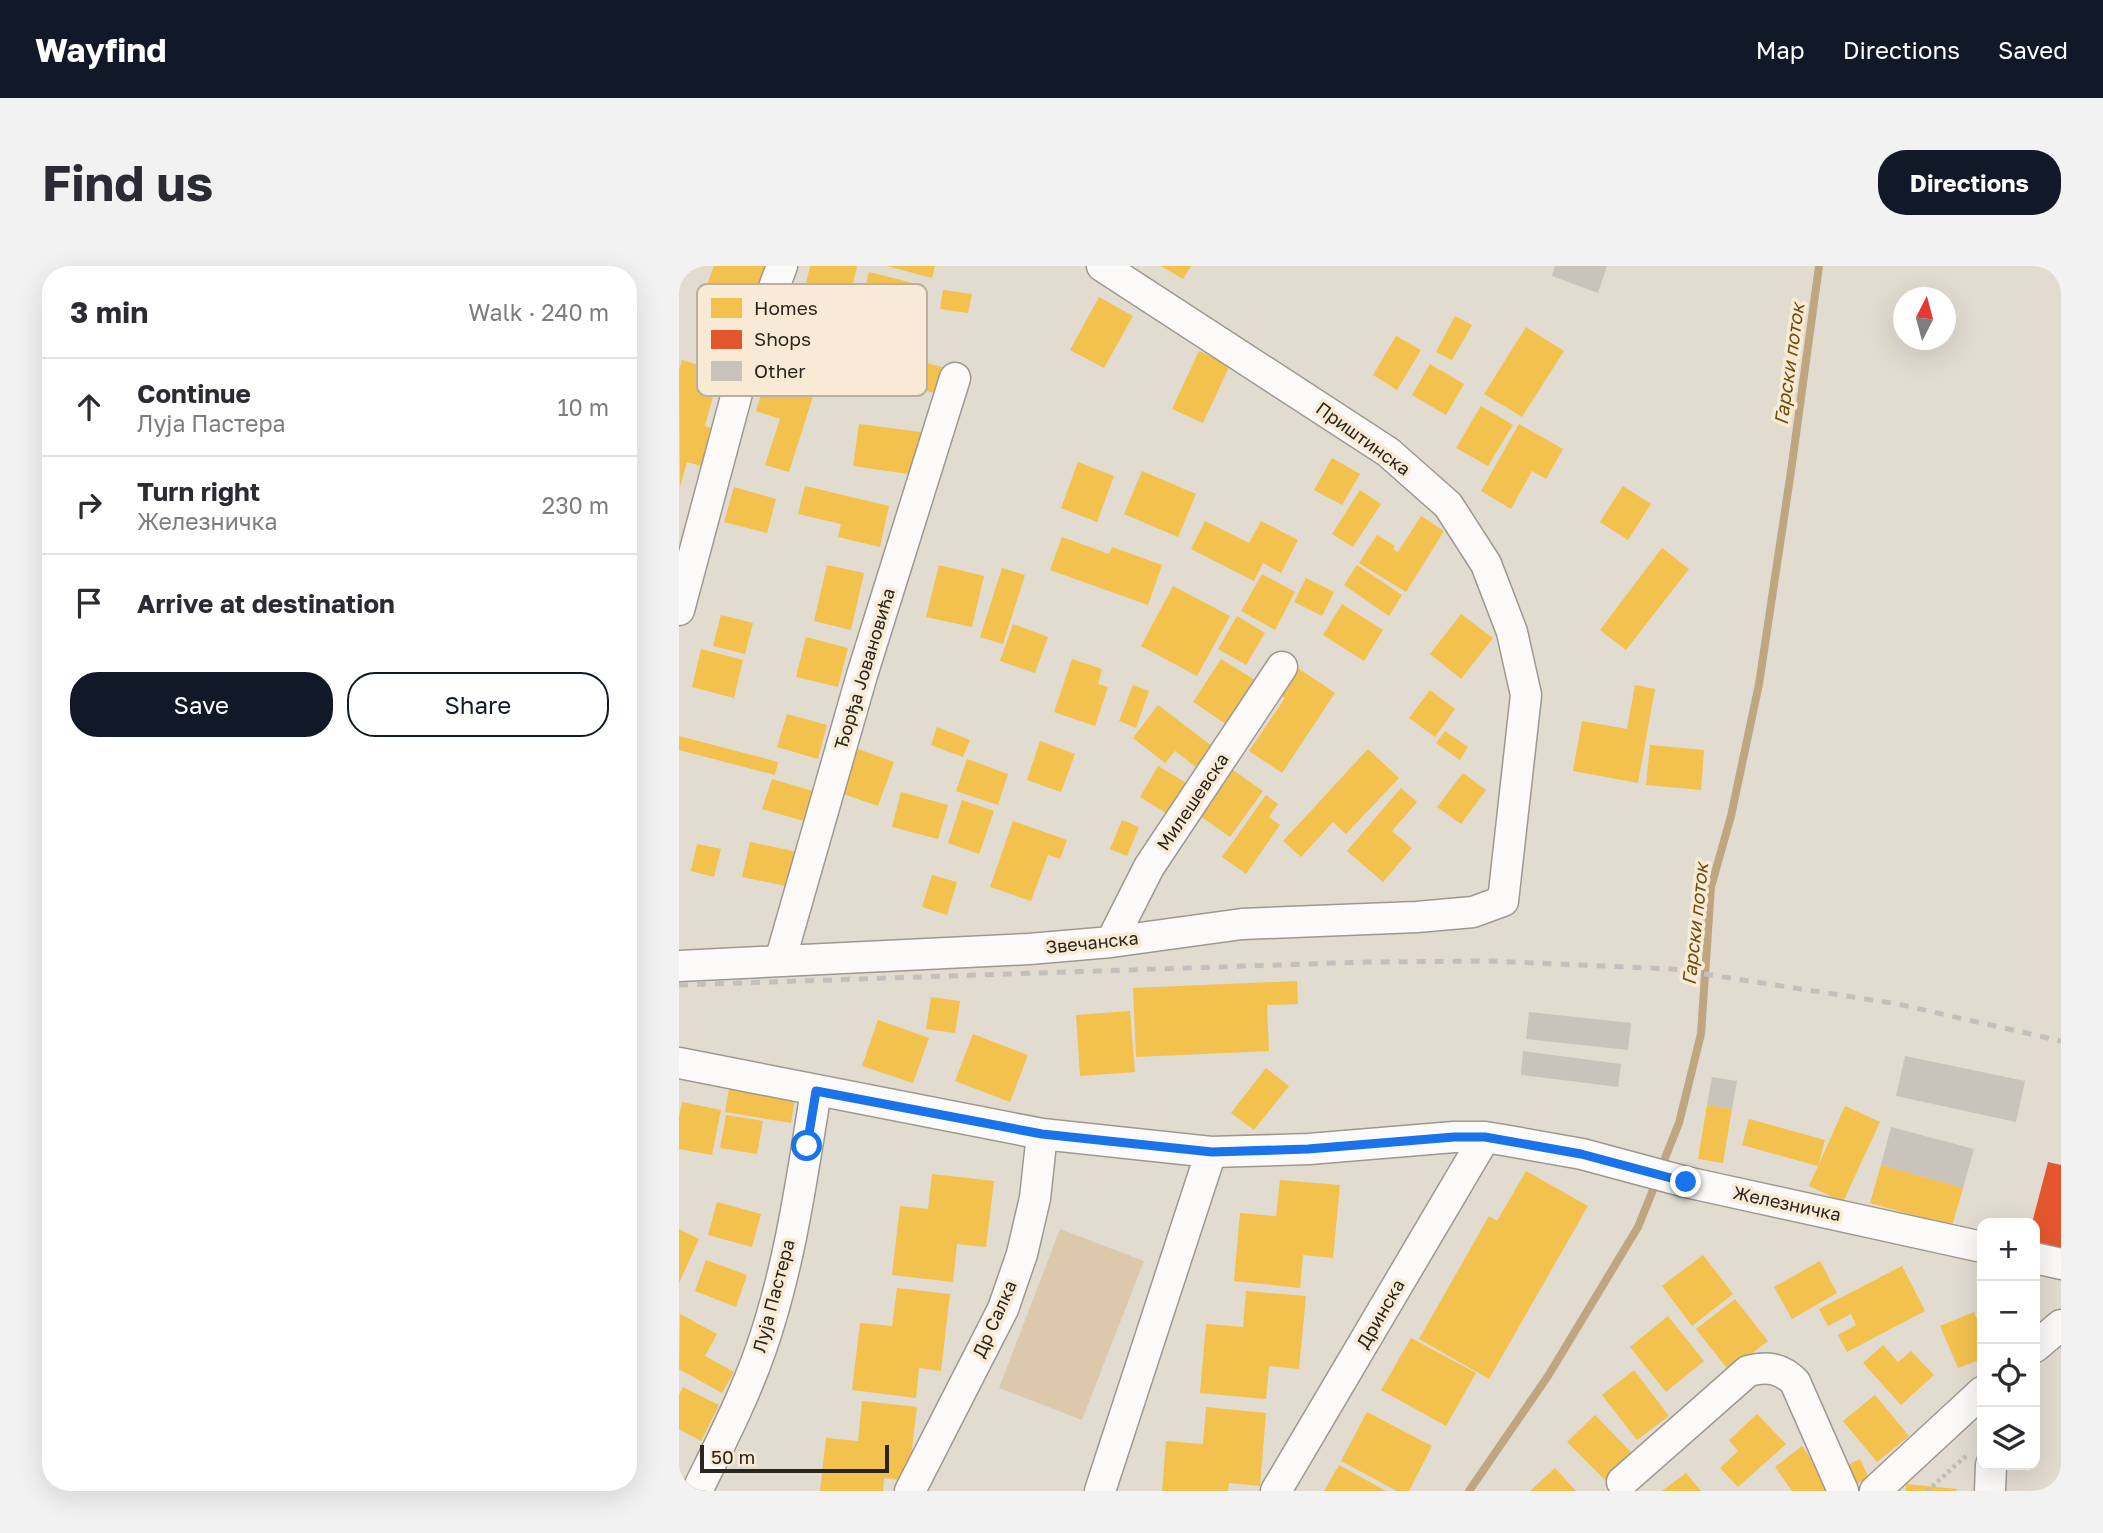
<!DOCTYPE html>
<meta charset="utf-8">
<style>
body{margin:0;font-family:"Golos Text",sans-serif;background:#f2f2f3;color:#2b2b33}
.controls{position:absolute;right:21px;bottom:21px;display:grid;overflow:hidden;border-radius:14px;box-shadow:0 7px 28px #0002}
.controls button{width:63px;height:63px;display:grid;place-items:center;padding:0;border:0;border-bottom:2px solid #e1e1e2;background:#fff;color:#2b2b33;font:35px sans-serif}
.compass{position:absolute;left:1214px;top:21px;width:63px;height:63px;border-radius:50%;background:#fff;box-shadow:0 7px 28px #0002;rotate:6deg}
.scale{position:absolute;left:21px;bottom:18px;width:189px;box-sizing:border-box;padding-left:7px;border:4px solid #2a251d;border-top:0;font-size:19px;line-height:24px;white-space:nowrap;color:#2a251d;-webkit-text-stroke:5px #f8ead5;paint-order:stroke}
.stop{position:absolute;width:21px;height:21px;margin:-16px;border:5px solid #1a73e8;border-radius:50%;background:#fff}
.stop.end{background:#1a73e8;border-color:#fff;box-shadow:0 2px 7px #0008}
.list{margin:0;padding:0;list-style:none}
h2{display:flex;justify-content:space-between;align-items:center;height:91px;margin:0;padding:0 28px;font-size:30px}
h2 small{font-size:23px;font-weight:400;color:#7c7c81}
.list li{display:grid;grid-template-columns:46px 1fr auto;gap:21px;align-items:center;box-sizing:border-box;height:98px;padding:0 28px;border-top:2px solid #e1e1e2}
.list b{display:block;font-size:26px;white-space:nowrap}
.list p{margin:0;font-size:23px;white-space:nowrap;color:#7c7c81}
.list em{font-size:23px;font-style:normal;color:#7c7c81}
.actions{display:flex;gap:14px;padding:21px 28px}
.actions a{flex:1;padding:16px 0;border:2px solid #111827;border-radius:28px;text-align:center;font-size:24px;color:#111827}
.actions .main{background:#111827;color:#fff}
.icon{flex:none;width:38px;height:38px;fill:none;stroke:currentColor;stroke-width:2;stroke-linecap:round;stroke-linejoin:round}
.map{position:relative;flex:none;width:1382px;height:1225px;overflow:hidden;border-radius:28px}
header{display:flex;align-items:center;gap:42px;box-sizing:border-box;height:98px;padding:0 35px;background:#111827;color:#fff}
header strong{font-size:33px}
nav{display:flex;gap:38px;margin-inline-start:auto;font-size:24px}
.intro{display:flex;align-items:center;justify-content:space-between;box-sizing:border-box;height:168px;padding:0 42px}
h1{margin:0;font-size:49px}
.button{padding:18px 32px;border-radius:28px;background:#111827;color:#fff;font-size:24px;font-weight:700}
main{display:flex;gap:42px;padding:0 42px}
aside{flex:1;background:#fff;border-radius:28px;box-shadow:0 7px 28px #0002}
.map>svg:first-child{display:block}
</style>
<header>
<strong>Wayfind</strong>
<nav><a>Map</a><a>Directions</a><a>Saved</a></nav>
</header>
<div class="intro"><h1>Find us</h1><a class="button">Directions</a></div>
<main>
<aside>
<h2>3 min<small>Walk · 240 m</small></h2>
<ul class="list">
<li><svg class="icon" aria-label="ahead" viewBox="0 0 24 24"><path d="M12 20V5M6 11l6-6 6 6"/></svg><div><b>Continue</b><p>Луја Пастера</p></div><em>10 m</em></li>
<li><svg class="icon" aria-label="right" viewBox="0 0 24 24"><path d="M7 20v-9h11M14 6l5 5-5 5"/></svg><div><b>Turn right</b><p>Железничка</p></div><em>230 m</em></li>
<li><svg class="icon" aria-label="arrive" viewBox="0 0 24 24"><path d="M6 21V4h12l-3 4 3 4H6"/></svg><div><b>Arrive at destination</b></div></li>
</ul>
<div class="actions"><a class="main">Save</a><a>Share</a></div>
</aside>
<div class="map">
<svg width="1382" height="1225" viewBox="0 0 1382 1225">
<rect width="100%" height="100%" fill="#e2dbd0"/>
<path fill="#dcc9ab" d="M381,963l84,32 -62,159 -83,-32z"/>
<path fill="#f2c14e" d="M35,0h53l-18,46 -46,-17z
M131,0h47l-7,32 -45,-9z
M208,0h48l-3,12z
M482,0h30l-8,13z
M190,6l44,11 -9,35 -44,-11z
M264,24l29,4 -4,19 -28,-4z
M420,31l34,19 -29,52 -34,-18z
M776,50l17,9 -20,35 -16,-8z
M847,61l38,24 -42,66 -38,-23z
M717,70l25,14 -24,40 -24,-15z
M195,82l71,20 -7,26 -71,-19z
M520,85l31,14 -27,58 -31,-14z
M3,94l38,11 -15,55 18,5 -11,38 -25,-7 -7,25 -1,-117z
M751,98l34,20 -18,31 -34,-20z
M88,109l48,15 -26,82 -24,-7 15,-46 -24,-8z
M802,140l32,19 -25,41 -32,-18z
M180,158l62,8 -6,43 -62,-9z
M840,158l44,25 -17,30 -14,-8 -21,38 -30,-18z
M653,192l28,16 -18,31 -28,-15z
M399,196l36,14 -17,46 -36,-14z
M463,205l54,23 -18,43 -54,-23z
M126,220l84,20 -9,41 -42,-10 3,-13 -43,-10z
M944,220l28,18 -23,36 -28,-18z
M55,221l42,12 -9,34 -43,-11z
M681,224l21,14 -28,43 -21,-13z
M742,250l23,15 -38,61 -47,-29 18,-28 18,11 -2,3 5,3z
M526,255l44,22 12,-22 37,19 -17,33 -18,-10 -9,18 -63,-32z
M383,271l47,17 3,-7 50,18 -14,40 -98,-35z
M983,282l27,21 -63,81 -26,-20z
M148,299l37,8 -13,57 -37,-9z
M260,299l45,11 -12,51 -46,-10z
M678,299l45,30 -13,21 -45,-31z
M323,302l23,7 -22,69 -23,-7z
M583,308l33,18 -20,38 -34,-19z
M627,312l28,14 -12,24 -28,-14z
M494,320l57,30 -33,60 -56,-30z
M663,338l41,26 -19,31 -41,-26z
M782,348l32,24 -32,41 -31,-25z
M42,349l32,8 -8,31 -32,-8z
M558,350l28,17 -19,32 -28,-16z
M334,358l35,13 -13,36 -35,-12z
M127,371l42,11 -10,39 -42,-10z
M22,383l42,11 -9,38 -42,-11z
M393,393l30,10 -4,15 10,3 -13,39 -41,-14z
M542,393l34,21 -29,44 -33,-22z
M619,402l37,25 -53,80 -33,-22 36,-53 -5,-3z
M454,419l16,6 -13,37 -17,-7z
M956,419l20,4 -17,94 -65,-12 9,-50 45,8z
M751,424l25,19 -20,28 -26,-19z
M479,439l59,45 -16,21 -26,-20 -10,12 -32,-25z
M108,448l40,11 -9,34 -41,-12z
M258,461l33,13 -7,17 -32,-12z
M766,465l23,16 -8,13 -24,-17z
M0,470l99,26 -3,13 -96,-25z
M361,475l35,13 -14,38 -34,-12z
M971,479l54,5 -3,40 -55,-5z
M179,483l36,13 -16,44 -35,-12z
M689,483l31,29 -53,56 -13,-12 -32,35 -18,-16z
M288,493l41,15 -10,31 -42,-14z
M479,500l35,21 -19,31 -34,-21z
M554,504l30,21 -33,46 -30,-21z
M784,507l23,17 -25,34 -24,-17z
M93,513l51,15 -9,30 -52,-15z
M722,522l16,14 -25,29 20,17 -29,34 -36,-31z
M222,526l47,13 -10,34 -46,-12z
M587,529l12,9 -9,13 11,8 -34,49 -24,-17z
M283,534l32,11 -15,43 -31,-11z
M443,554l17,7 -12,29 -17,-7z
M334,555l54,19 -7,19 -12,-4 -17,46 -41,-14z
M71,576l48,10 -7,35 -49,-10z
M18,578l24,5 -7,28 -23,-6z
M253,609l25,7 -10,33 -25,-8z
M618,715l1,23 -31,1 2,46 -133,6 -3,-69z
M252,731l29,4 -5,32 -29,-4z
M451,745l5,61 -55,4 -4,-61z
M199,754l51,18 -16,45 -51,-17z
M294,768l55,21 -18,47 -55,-21z
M587,802l23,18 -35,44 -23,-17z
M50,823l66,10 -4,24 -66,-11z
M3,836l39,8 -9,45 -33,-6v-32z
M1028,839l25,4 -9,54 -25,-4z
M1166,840l35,16 -37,80 -34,-16z
M47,849l37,6 -6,33 -37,-6z
M1070,853l76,21 -7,26 -76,-21z
M1202,899l82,23 -11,38 -82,-23z
M847,905l62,35 -99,173 -70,-40 70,-123 8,5z
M253,908l62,7 -8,66 -29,-3 -4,38 -61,-7 8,-69 28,3z
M601,914l60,5 -7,73 -30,-3 -3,33 -66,-7 6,-68 36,3z
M38,936l44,12 -9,33 -44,-12z
M0,963l20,10 -20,44z
M1024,989l30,39 -41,32 -30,-40z
M27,994l41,15 -11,32 -41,-16z
M1141,995l17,32 -45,26 -18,-32z
M1223,1000l23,45 -78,41 -9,-17 18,-10 -5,-11 -23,12 -9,-17z
M218,1022l53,6 -9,77 -22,-3 -3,30 -64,-8 8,-67 32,3z
M567,1025l60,5 -7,73 -30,-3 -3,33 -66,-6 6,-69 37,3z
M1056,1033l33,42 -39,30 -33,-42z
M1295,1046l8,21v26l-24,9 -18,-42z
M1,1048l37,20 -12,22 29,16 -12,21 -43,-24z
M989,1050l36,45 -38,31 -36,-45z
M732,1072l65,35 -30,53 -65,-36z
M1204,1079l15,17 13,-11 23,24 -33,30 -38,-42z
M955,1104l35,46 -32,24 -35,-45z
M4,1121l36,18 -18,36 -22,-12v-34z
M1196,1129l34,41 -32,26 -34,-41z
M183,1135l55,6 -9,74 -24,-3 -1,13h-63l6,-53 32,3z
M527,1141l60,6 -6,73 -31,-3 -1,8h-66l4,-50 37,3z
M688,1146l65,34 -23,45h-12l-56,-30z
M1078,1148l29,30 -48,43 -18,-19 18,-17 -9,-11z
M916,1149l38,39 -27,27 -39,-39z
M1123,1180l32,44 -2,1h-40l-17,-24z
M1181,1193l9,19 -21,10 -9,-19z
M660,1199l47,26h-62z
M876,1202l21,23h-46z
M1007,1207l15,18h-39z
M1227,1218l51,5 -1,2h-50z"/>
<path fill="#e4572e" d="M1369,896l13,3v87l-26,-7v-22h-3z"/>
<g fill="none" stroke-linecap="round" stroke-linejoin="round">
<path stroke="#bfa680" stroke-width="8" d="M982,902l18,-45 22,-89 10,-147 20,-71 28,-132 32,-213 28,-205
M790,1225l79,-115 90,-149 19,-47"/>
</g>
<path fill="#c9c3bb" d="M876,0h52l-9,27 -46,-17z
M850,746l102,11 -3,27 -102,-11z
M844,785l98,13 -3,23 -97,-12z
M1226,790l120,25 -9,41 -120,-26z
M1033,811l25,4 -5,28 -25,-4z
M1212,861l83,22 -11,39 -82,-23z"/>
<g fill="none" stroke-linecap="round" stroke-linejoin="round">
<defs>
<path id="minor" d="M0,344l65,-243 38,-101
M432,676l38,-75 133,-200
M101,695l82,-286 93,-297
M0,700l350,-17 82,-7 131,-18 175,-7 56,-5 30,-11 23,-206 -14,-63 -26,-68 -38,-59 -60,-53 -286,-186
M0,797l363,71 169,18 98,-3 145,-12h31l24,4 73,13 104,28 296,65
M1356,992l26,6
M1356,1081l26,-22
M943,1216l126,-111c19,-5 33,-3 47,11l48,109
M18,1225c23,-47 47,-93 64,-142 29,-83 41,-172 55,-258
M231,1225l93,-182 19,-55 13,-56 7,-64
M421,1225l111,-339
M597,1225l209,-354
M1196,1225l107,-99
M1311,1225l1,-26"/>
</defs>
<use href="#minor" stroke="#9e9890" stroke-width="33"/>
<path stroke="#c0beb8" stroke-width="4.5" stroke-dasharray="3.5 3.5" stroke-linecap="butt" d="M1248,1225l39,-35"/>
<use href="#minor" stroke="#fbfaf8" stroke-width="30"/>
<path stroke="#c2c0bd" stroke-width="5" stroke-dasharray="9 9" stroke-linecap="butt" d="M0,719l688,-23 123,-1 182,8 226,35 163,37"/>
</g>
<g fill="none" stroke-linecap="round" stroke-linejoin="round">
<path stroke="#1a73e8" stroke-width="9" d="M128,880l9,-55 226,43 170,18 96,-3 146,-12h31l96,17 105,28"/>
</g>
<g text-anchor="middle" stroke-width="7" stroke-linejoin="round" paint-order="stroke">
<g font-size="18" fill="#2a251d" stroke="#f8ead5">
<text transform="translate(684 173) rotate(36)" y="6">Приштинска</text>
<text transform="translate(186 403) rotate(-73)" y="6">Ђорђа Јовановића</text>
<text transform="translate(514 536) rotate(-56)" y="6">Милешевска</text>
<text transform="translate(413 677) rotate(-6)" y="6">Звечанска</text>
<text transform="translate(1108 938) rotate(12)" y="6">Железничка</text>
<text transform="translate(95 1030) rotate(-75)" y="6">Луја Пастера</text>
<text transform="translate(702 1048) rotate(-60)" y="6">Дринска</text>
<text transform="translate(316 1053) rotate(-66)" y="6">Др Салка</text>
</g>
<g font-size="19" font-style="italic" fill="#6e4e0f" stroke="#f8ead5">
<text transform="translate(1110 98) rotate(-82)" y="7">Гарски поток</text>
<text transform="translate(1016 658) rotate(-84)" y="7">Гарски поток</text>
</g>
</g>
<rect x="18" y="18" width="230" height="112" rx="10" fill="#f8ead5" stroke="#baaf9e" stroke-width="2"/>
<rect x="32" y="32" width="31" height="20" fill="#f2c14e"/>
<rect x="32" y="64" width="31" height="19" fill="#e4572e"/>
<rect x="32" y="95" width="31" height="20" fill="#c9c3bb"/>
<g font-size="19" fill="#2a251d">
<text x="75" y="49">Homes</text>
<text x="75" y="80">Shops</text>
<text x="75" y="112">Other</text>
</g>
</svg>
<div class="controls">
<button>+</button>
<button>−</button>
<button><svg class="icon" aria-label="locate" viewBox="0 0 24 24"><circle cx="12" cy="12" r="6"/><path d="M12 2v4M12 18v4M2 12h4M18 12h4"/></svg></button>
<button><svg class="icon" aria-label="layers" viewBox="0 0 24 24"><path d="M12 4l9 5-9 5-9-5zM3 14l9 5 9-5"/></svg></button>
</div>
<svg class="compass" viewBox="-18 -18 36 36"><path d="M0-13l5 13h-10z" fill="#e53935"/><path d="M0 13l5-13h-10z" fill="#7c7c81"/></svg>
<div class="scale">50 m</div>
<div class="stop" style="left:128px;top:880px"></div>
<div class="stop end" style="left:1007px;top:916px"></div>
</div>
</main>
